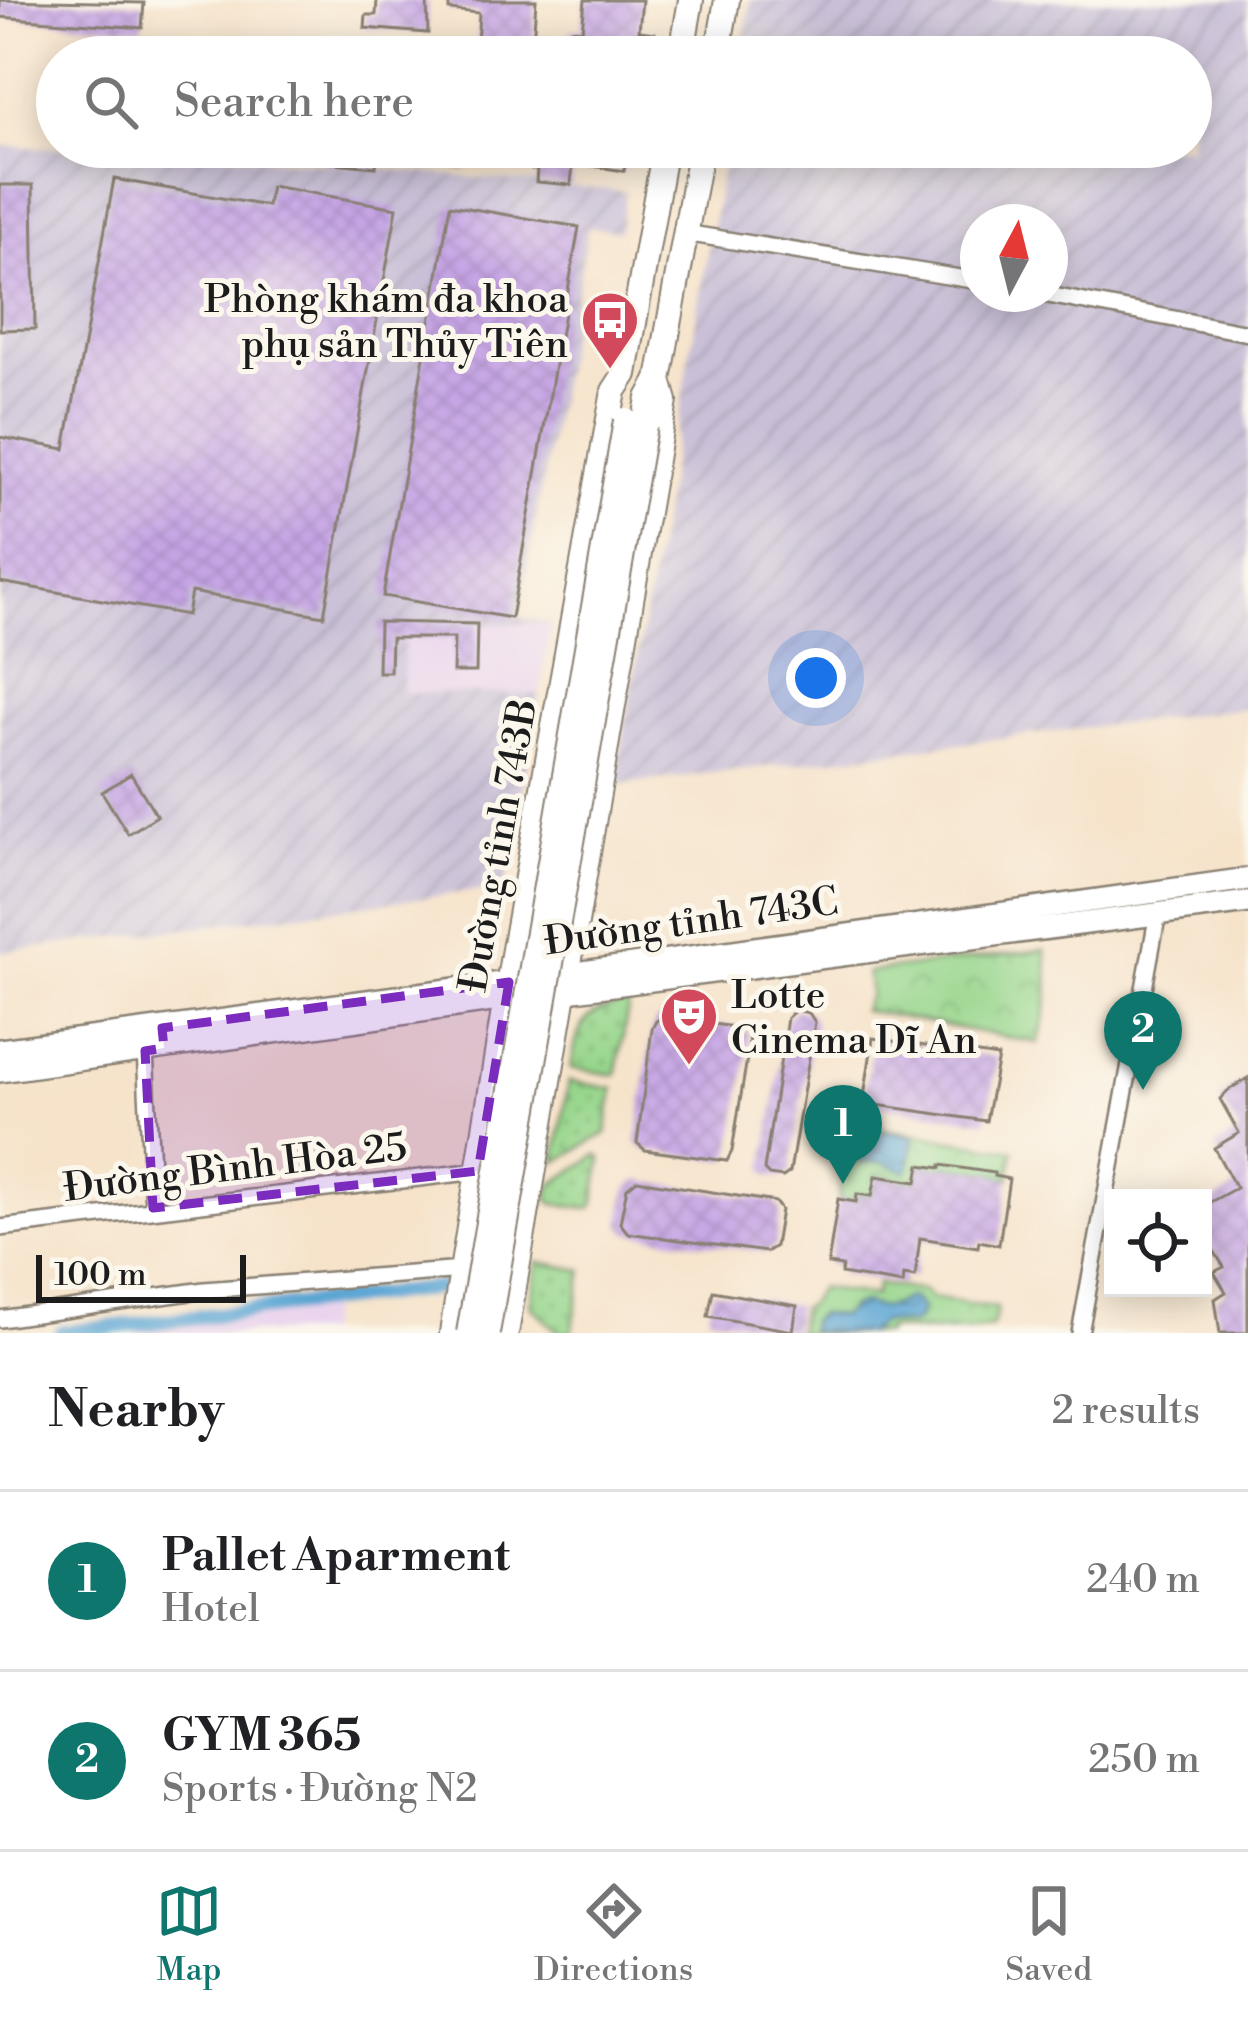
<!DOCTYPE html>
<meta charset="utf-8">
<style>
body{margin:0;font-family:"Libre Bodoni",serif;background:#f6f6f6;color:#202124}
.controls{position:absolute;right:36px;bottom:36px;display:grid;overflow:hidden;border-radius:0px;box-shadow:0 6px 30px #0003}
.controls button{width:108px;height:108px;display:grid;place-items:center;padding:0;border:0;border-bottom:3px solid #e0e0e0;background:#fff;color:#202124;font:60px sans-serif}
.compass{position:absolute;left:960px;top:204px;width:108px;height:108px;border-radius:50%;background:#fff;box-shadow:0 6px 30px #0003;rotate:7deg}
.scale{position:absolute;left:36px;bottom:30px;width:210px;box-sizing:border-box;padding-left:12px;border:6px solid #1c1c1c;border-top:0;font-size:33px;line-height:42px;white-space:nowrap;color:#1c1c1c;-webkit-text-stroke:9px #fbf7ec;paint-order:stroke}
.you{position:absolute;left:816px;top:678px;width:42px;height:42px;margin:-30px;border:9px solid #fff;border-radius:50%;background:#1a73e8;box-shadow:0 0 0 18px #1a73e833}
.badge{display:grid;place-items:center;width:78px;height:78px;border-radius:50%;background:#0f766e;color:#fff;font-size:39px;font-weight:700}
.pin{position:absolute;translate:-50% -99px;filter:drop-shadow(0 3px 6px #0008)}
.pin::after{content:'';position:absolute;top:63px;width:42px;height:36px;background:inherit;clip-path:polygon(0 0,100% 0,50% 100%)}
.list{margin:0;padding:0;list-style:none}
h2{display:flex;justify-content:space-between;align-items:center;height:156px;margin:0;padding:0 48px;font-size:51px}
h2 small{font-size:39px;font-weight:400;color:#757577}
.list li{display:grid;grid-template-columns:78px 1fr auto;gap:36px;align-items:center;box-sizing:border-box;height:180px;padding:0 48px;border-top:3px solid #e0e0e0}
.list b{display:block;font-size:45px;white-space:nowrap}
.list p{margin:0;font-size:39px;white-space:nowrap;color:#757577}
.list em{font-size:39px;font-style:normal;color:#757577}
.icon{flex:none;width:66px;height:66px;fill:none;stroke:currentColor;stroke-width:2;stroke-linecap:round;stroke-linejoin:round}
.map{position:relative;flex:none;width:1248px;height:1333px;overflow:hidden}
.search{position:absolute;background:#fff;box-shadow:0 6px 30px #0003;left:36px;right:36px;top:36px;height:132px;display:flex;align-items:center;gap:30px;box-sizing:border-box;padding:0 42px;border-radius:66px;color:#757577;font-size:45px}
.sheet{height:516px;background:#fff}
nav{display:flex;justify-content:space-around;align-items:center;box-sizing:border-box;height:168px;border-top:3px solid #e0e0e0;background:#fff;font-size:33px;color:#757577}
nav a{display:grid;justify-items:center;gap:6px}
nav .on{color:#0f766e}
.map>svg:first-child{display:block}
</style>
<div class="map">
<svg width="1248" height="1333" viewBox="0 0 1248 1333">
<defs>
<pattern id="industrial-furrows" width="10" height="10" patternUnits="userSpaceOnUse" patternTransform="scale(3)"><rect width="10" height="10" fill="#c9bfd7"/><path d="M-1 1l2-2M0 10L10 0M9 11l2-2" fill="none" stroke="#aca4b8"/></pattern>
<pattern id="grass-dots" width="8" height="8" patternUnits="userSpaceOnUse" patternTransform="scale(3)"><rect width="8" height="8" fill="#97d68c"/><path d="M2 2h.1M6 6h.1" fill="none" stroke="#82b778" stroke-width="1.8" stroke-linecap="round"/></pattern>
<pattern id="park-crowns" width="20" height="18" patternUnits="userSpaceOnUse" patternTransform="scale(3)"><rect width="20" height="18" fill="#97d68c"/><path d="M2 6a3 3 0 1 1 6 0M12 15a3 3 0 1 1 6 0" fill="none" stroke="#82b778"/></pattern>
<pattern id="water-waves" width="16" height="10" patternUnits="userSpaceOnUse" patternTransform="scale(3)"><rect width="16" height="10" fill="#5ca6d4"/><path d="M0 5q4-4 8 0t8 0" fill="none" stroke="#4b86ab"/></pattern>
<pattern id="building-cross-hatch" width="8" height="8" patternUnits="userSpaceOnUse" patternTransform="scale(3)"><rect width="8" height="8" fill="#c6a5e5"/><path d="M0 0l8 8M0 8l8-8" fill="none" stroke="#aa8dc4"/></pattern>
</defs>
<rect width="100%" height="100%" fill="#fbf7ec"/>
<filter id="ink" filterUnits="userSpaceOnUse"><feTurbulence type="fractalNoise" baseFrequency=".00833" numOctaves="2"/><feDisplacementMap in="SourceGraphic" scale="24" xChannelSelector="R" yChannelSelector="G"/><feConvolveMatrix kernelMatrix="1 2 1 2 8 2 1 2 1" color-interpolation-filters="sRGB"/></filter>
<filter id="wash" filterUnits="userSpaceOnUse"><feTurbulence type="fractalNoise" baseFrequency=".004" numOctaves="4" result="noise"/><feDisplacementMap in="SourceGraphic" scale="48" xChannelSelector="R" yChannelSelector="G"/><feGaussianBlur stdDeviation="2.7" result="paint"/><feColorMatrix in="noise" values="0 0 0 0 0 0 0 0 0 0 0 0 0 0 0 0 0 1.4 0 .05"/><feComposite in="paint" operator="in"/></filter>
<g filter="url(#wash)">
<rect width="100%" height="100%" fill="#f6e3ca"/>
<path fill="#e9d2ee" d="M404,623l147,1 -12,70 -137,-1z
M329,1309l-4,24h-194z"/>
<path fill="url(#industrial-furrows)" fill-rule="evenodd" d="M751,0h497v708l-633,77 111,-638h465v-90h-450zM978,222h72v72h-72z
M0,146l202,7 424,38 -7,40 -31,-4 -70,390 33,7 -147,-1 -1,70 136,1 -34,193 -505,65z"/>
<path fill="url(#grass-dots)" stroke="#5a7954" stroke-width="3" d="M629,1003l-13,72 -45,-7c7,-43 11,-57 58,-65z
M569,1081l45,8 -8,44 -49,29 -1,-5z
M597,1155l5,3 -8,46 -5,5 -35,-5 -6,-5 5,-15z
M538,1262l45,8 -11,63h-12l-30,-28z"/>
<path fill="url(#park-crowns)" stroke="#5a7954" stroke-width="3" d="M1045,950c7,36 3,59 -7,93l-175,-33 7,-17 -3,-21z
M849,1123l165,27 -5,29 -15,-3v-3l-52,-8 -1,3 -21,-3 -3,17 -41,-6 -4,20 -15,-2 -1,8 -18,-3z
M877,1284l47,7 6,7 67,10c-1,6 -2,13 -5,18 -11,7 -85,5 -104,2l-2,5h-89l4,-25 6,-3 12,-17 55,8z"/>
<path fill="#97d68c" stroke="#5a7954" stroke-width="3" d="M390,147h77l-3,21 -76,-8z"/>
<path fill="url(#water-waves)" stroke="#3c6178" stroke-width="3" d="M851,1126l63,10 -5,33 -3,3 -22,-10 -38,1z
M907,1298l7,2 7,8 -3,11 -7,5 -29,-2 -15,11 -58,-2 1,-10 9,-7 22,2c28,-25 24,-4 47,-9 7,-1 13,-6 19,-9z"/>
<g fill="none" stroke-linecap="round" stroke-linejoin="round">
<path stroke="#5ca6d4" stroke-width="15" d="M61,1333l378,-45"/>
</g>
<g id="blocks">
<path fill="url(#building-cross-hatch)" d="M0,0l144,3 -2,25 -142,-11z
M377,0h50l1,33 -63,-5 1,-13h10z
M449,0h87l-3,44h-11v7l-38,-2v-4l-7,-1 2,-31 -30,-3z
M585,0h57l-3,31 16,2 -4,22 -14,-3v5l-59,-1 1,-15 -8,-1v-11l11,1z
M325,147h53l-2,20 -53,-5z
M540,147h81l7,1 -4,23 -51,-8 -2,22 -35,-3 1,-13h-5l2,-16 5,1z
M114,179l153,27 4,-20 126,22 -73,408 -133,-24 -4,23 -187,-33v-145l65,12z
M0,185h33l2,144 -35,1z
M450,205l129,22 -68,391 -128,-22z
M379,622l98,2 -1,48h-23l1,-34h-63l-1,34h-12z
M131,774l26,42 -29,18 -26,-42z
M796,1010l13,3 6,9 -25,150 -7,5 -14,-2 -5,-5 23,-152z
M663,1017l78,11 7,6 1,12 -17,105 -5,10 -82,-11 -8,-7 15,-114 4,-8z
M873,1038l125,19 -12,64 -123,-18z
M1248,1078v255h-28l-5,-34 11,-7 -12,-20 10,-5 -20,-32 -1,-29 33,-18 -22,-40 25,-15 -19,-34 10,-10z
M920,1165l21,3v-3l53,8v3l15,3 -10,66 -20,-4 -1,6 -58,-9 -5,39 -11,-2 -1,9 -62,-10 1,-8 -14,-2 10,-65 18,3 1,-8 15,2 4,-20 41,6z
M637,1180l138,22 6,8 -6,36 -9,6 -138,-19 -8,-10 7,-35z
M713,1291l84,15 -4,25 -85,-15z"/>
</g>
</g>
<g filter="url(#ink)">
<use href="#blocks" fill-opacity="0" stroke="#898073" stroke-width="3"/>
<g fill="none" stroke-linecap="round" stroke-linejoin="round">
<defs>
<path id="minor" d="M685,233l293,48
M1043,294l205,39
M145,1051l8,157
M0,1228l478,-57
M0,1319l204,-29 259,-20
M1080,1333l78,-420"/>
<path id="secondary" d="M554,976l694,-97
M0,1050l523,-70
M0,1071l506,-72 742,-97"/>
<path id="primary" d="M681,57l10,-57
M717,57l10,-57
M644,426l5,-28 10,-18 42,-233
M452,1333l61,-378 101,-564 11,-17 40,-227
M506,1333l159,-932 -6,-21"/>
</defs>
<use href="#minor" stroke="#898073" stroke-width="20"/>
<use href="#secondary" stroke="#898073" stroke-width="26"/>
<use href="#primary" stroke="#898073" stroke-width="28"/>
<use href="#minor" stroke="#fff" stroke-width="15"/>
<use href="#secondary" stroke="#fff" stroke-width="21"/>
<use href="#primary" stroke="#fff" stroke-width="24"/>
<defs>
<path id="primary-bridge" d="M469,1333l157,-912
M487,1333l157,-907"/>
</defs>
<use href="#primary-bridge" stroke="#898073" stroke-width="28" stroke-linecap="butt"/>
<use href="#primary-bridge" stroke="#fff" stroke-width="24"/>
</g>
</g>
<path fill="#7b2cbf" fill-opacity="0.2" stroke="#7b2cbf" stroke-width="9" stroke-dasharray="24 15" stroke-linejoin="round" d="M509,982l-31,189 -325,37 -8,-157 19,-3 -2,-20z"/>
<defs>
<symbol id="bus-pin" viewBox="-11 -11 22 30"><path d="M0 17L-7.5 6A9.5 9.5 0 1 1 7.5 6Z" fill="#d1495b" stroke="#fbf7ec"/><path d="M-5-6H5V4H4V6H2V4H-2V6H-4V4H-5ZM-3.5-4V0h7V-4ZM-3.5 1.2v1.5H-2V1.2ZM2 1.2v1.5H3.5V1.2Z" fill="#fff"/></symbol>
<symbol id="theatre-pin" viewBox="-11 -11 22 30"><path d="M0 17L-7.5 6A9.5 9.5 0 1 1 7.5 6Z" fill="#d1495b" stroke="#fbf7ec"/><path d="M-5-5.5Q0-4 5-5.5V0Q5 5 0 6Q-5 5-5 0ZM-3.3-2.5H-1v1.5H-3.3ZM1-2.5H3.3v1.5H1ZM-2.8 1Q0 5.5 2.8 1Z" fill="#fff"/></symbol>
</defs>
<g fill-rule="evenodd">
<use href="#bus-pin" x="577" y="287" width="66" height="90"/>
<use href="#theatre-pin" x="656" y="983" width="66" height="90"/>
</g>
<g text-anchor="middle" stroke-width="10" stroke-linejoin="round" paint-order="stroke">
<g font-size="39" fill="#1c1c1c" stroke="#fbf7ec" text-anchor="end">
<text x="568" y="312">Phòng khám đa khoa<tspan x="568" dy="45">phụ sản Thủy Tiên</tspan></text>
<text x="731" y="1008" text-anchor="start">Lotte<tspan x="731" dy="45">Cinema Dĩ An</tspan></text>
</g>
<g font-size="39" fill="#1c1c1c" stroke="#fbf7ec">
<text transform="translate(497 845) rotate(-80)" y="14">Đường tỉnh 743B</text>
<text transform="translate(691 920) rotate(-8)" y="14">Đường tỉnh 743C</text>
<text transform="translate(235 1166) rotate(-7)" y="14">Đường Bình Hòa 25</text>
</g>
</g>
</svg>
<div class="controls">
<button><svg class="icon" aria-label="locate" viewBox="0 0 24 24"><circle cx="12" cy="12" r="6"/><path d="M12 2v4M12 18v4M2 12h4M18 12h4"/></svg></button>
</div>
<svg class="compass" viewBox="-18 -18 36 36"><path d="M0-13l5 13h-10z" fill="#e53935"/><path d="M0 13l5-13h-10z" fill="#757577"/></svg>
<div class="scale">100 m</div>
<div class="you"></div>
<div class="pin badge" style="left:843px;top:1184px">1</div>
<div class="pin badge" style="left:1143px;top:1090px">2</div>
<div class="search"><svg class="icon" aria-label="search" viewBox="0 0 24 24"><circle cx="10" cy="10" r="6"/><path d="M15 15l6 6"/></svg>Search here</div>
</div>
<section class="sheet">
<h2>Nearby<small>2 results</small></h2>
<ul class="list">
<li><span class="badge">1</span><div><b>Pallet Aparment</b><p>Hotel</p></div><em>240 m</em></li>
<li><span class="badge">2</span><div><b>GYM 365</b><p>Sports · Đường N2</p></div><em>250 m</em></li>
</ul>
</section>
<nav>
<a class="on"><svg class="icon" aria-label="map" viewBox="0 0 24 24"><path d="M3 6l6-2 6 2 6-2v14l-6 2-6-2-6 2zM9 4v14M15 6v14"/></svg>Map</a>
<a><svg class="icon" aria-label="directions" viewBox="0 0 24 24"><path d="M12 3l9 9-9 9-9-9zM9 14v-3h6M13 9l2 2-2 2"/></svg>Directions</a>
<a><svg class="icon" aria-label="saved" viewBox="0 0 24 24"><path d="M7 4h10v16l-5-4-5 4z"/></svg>Saved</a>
</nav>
